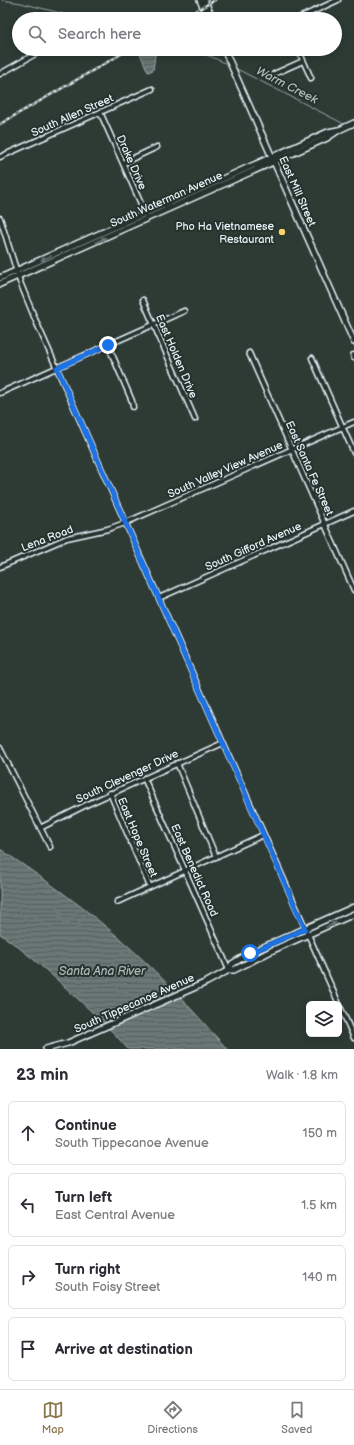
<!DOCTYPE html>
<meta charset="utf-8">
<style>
body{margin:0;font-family:"Balsamiq Sans",sans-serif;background:#f2f2f3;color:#2b2b33}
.controls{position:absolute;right:12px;bottom:12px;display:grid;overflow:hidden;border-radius:6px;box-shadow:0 2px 10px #0003}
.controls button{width:36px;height:36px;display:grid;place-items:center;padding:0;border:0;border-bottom:1px solid #e1e1e2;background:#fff;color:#2b2b33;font:20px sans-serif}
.stop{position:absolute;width:12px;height:12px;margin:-9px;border:3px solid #1a73e8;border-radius:50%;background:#fff}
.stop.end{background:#1a73e8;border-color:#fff;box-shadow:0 1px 4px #0008}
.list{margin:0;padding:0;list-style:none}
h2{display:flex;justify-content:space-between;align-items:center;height:52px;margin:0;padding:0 16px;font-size:17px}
h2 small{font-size:13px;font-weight:400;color:#7c7c81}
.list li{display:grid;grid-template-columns:26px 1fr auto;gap:12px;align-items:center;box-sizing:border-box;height:64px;margin:0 8px 8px;padding:0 8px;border:1px solid #e1e1e2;border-radius:6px}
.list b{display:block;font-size:15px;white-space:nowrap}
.list p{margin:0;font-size:13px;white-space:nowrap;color:#7c7c81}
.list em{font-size:13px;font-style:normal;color:#7c7c81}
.icon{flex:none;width:22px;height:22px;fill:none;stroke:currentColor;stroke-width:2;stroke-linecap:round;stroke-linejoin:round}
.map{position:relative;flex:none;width:354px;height:1049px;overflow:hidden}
.search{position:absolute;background:#fff;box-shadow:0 2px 10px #0003;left:12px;right:12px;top:12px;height:44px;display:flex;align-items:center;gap:10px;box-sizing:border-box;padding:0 14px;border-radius:22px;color:#7c7c81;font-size:15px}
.sheet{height:340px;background:#fff}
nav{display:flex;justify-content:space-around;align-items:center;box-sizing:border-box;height:56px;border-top:1px solid #e1e1e2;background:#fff;font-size:11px;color:#7c7c81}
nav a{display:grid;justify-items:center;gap:2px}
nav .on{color:#8a764a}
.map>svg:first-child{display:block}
</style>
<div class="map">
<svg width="354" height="1049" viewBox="0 0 354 1049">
<defs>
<pattern id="water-rules" width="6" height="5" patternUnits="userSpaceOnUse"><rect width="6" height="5" fill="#6b7775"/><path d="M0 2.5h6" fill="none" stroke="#586060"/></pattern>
</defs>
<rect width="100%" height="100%" fill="#2e3b35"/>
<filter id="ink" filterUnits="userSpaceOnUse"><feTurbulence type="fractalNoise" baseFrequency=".025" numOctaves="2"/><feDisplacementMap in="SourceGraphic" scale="8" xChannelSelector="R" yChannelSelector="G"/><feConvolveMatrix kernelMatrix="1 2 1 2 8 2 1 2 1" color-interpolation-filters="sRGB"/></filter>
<g filter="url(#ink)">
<path fill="url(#water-rules)" stroke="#9da8a9" d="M138,49h18l-3,21 -5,2z
M0,849c44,30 89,61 128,97 36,32 67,67 99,103h-99c-15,-18 -33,-34 -50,-50 -25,-23 -50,-46 -78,-65z"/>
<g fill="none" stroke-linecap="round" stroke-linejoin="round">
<path stroke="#9da8a9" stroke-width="1" d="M2,0l19,3 63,16
M191,49l21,8 17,8
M235,68l111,57"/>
<defs>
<path id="minor" d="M297,19l41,-19
M298,49l13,29
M0,74l44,-25
M274,74l29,-13
M100,112l46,103
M0,157l152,-68
M123,163l34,-16
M0,218l20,64 15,37 304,685
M143,300l52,119
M108,345l24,56 1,6
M249,353l105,237
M353,355l1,3
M312,358l42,95
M0,393l184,-82
M0,567l67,-29 41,-9 17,-6 229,-101
M159,598l195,-87
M0,748l50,99
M177,763l39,94
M144,778l85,192
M110,793l40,94
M40,828l48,-24 135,-61
M117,902l146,-67
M339,1004l15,34"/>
<path id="major" d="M200,0l8,19
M204,0l9,19
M224,49l130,293
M0,278l328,-146 10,-2
M0,284l327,-146 12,-8 15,-7
M229,970l3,-6 18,-11 104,-46
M46,1049l22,-6 139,-61 22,-12h5l39,-20 81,-36"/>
</defs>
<use href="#minor" stroke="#e8f1f8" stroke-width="7"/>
<use href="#major" stroke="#e8f1f8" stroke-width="8"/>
<use href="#minor" stroke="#26332d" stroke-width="4"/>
<use href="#major" stroke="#26332d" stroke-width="5"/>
<defs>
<path id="rail" d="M182,19l33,-19
M0,124l130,-75"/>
</defs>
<use href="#rail" stroke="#e8f1f8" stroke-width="2.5"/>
<use href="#rail" stroke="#26332d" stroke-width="1" stroke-dasharray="3" stroke-linecap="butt"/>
</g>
<defs><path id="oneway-solid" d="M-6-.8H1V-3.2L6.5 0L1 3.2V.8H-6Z"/></defs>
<g fill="#6a7674">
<use href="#oneway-solid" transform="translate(101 240) rotate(-24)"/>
<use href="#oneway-solid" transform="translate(46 258) rotate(156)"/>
<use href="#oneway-solid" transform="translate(331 925) rotate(-24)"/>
</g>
</g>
<g fill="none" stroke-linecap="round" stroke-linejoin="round" filter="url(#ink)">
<path stroke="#1a73e8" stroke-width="5" d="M108,345l-51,23 248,561 -55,24"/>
</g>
<circle fill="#ffd166" stroke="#26332d" stroke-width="1.5" cx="282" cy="232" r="4"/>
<g text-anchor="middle" stroke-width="4" stroke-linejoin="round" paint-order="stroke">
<g font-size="11" fill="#e8f1f8" stroke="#26332d">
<text transform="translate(72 115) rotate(-24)" y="4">South Allen Street</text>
<text transform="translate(132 162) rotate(66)" y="4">Drake Drive</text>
<text transform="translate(298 191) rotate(66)" y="4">East Mill Street</text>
<text transform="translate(166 199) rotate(-24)" y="4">South Waterman Avenue</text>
<text transform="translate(177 356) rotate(67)" y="4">East Holden Drive</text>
<text transform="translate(310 468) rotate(66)" y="4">East Santa Fe Street</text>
<text transform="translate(225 469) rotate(-24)" y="4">South Valley View Avenue</text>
<text transform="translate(47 538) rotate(-21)" y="4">Lena Road</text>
<text transform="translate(253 546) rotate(-24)" y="4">South Gifford Avenue</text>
<text transform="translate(127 776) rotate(-25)" y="4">South Clevenger Drive</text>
<text transform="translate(138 837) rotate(67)" y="4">East Hope Street</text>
<text transform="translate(195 870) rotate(66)" y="4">East Benedict Road</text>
<text transform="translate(134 1003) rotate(-24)" y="4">South Tippecanoe Avenue</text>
</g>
<g font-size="11" fill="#e8f1f8" stroke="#26332d" text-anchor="end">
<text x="274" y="230">Pho Ha Vietnamese<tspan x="274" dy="13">Restaurant</tspan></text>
</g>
<g font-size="12" font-style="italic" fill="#b0babd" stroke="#26332d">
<text transform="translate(287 85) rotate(27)" y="4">Warm Creek</text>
<text x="102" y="975">Santa Ana River</text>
</g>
</g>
</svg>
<div class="controls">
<button><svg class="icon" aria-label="layers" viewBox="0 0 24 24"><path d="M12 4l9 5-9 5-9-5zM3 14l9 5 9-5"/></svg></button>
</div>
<div class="stop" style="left:250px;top:953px"></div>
<div class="stop end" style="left:108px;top:345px"></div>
<div class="search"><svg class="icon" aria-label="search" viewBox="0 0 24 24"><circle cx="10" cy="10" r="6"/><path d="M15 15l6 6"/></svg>Search here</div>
</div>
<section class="sheet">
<h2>23 min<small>Walk · 1.8 km</small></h2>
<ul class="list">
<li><svg class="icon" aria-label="ahead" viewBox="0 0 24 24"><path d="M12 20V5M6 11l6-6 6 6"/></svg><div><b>Continue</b><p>South Tippecanoe Avenue</p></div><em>150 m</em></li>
<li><svg class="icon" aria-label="left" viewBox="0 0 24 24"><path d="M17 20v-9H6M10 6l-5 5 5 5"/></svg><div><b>Turn left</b><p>East Central Avenue</p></div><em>1.5 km</em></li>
<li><svg class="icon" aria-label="right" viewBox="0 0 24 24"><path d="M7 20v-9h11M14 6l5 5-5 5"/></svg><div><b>Turn right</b><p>South Foisy Street</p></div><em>140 m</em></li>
<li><svg class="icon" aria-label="arrive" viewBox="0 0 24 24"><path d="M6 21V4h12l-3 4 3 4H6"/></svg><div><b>Arrive at destination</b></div></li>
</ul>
</section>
<nav>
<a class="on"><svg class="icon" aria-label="map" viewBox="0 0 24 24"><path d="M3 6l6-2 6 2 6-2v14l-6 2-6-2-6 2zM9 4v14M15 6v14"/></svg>Map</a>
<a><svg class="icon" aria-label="directions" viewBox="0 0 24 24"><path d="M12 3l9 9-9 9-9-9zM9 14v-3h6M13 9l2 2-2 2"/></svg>Directions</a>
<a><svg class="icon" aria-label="saved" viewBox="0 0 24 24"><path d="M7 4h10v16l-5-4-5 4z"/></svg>Saved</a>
</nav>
